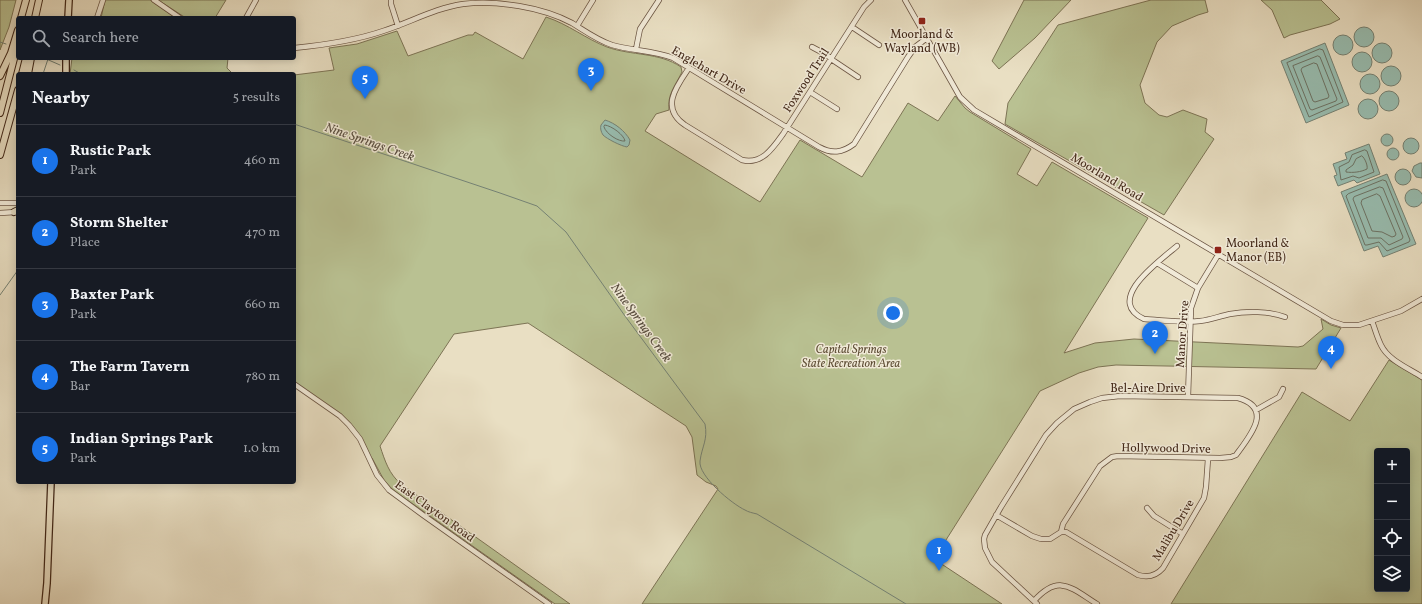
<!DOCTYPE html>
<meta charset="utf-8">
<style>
body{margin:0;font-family:Vollkorn,serif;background:#20242c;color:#f1f3f6}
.controls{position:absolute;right:12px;bottom:12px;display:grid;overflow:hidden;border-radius:4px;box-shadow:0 2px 10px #0003}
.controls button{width:36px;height:36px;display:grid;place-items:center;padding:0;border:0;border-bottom:1px solid #363941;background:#171b24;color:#f1f3f6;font:20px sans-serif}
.you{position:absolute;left:893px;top:313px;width:14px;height:14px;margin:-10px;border:3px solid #fff;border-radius:50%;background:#1a73e8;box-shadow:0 0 0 6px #1a73e833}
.badge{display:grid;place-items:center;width:26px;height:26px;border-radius:50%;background:#1a73e8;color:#fff;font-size:13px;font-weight:700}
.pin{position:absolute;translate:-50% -33px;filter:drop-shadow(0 1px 2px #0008)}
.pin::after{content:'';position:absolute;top:21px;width:14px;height:12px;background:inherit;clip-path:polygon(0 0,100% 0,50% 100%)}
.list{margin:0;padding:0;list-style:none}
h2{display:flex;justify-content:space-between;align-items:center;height:52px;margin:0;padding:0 16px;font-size:17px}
h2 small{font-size:13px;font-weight:400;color:#9ea1a6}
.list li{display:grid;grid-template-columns:26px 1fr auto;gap:12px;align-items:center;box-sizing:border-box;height:72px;padding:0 16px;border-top:1px solid #363941}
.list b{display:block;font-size:15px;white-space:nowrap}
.list p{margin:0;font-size:13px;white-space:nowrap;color:#9ea1a6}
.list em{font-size:13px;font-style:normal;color:#9ea1a6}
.icon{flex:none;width:22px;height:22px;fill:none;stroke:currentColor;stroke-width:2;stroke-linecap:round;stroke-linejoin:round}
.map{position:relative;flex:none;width:1422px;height:604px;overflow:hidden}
.search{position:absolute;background:#171b24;box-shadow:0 2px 10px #0003;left:16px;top:16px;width:280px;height:44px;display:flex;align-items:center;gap:10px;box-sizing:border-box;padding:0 14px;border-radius:4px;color:#9ea1a6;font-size:15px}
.panel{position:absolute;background:#171b24;box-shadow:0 2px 10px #0003;left:16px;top:72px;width:280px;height:412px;border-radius:4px}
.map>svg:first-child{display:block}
</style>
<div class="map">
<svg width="1422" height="604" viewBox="0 0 1422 604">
<rect width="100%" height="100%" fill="#e9dfc3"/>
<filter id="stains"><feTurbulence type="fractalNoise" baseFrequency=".005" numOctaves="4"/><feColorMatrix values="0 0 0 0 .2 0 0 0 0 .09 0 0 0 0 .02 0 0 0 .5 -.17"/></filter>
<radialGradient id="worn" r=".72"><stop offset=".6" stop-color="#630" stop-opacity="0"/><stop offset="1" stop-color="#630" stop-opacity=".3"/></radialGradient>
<path fill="#b9c192" stroke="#7d7455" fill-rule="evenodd" d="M0,0h16l-7,27 -9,23z
M105,0h45l26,18h-75z
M158,0h68l-11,18h-29z
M1024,0h47l-36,38 -36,31 -7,-8z
M1151,0h54l3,12 -10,3 -26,11 -15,16 -17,43 5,18 14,12 8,2 16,-7 24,9 -2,13 9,7 -50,76 -159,-91 3,-21 50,-78z
M1261,0h60l19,19 -10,5 -40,11 -6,3 -12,-28z
M546,17c22,7 40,22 61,30 25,9 52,5 74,20l1,5c-7,14 -15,23 -13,38l-13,4 -11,17 115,71 40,-62 62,37 46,-74 30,18 17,-25 10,12 5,4 61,37 -14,25 20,12 15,-24 96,56 -84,135 31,-10 39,-4 164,8 5,-1 20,-17 -2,-10 10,6 10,3 -25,41 -200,-4 -18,2 -19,6 -39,18 -106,168 68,45h-360l76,-115 -2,-3 -10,-4 -9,-7 -5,-38 -6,-11 -158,-103 -74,11 -74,112c5,15 9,28 21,38l169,120h-15l-162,-114 -9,-10 -12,-22 -5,-4 -19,-30 -54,-40v-309l40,-5 -5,-22 28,-4 40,-13 11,25 60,-21h5l2,-3 48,27z
M72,58h156l-1,10 6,6h-163z
M1389,360l33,20v224h-251l131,-212 48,29zM1377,451h30v138h-30z"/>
<path fill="#98bdb0" stroke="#758173" d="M1354 37a10 10 0 1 1 20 0a10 10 0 1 1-20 0Z
M1333 45a10 10 0 1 1 20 0a10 10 0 1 1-20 0Z
M1372 53a10 10 0 1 1 20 0a10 10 0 1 1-20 0Z
M1325,43l24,62 -43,18 -25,-62z
M1352 62a10 10 0 1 1 20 0a10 10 0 1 1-20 0Z
M1381 76a10 10 0 1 1 20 0a10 10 0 1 1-20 0Z
M1360 84a10 10 0 1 1 20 0a10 10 0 1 1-20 0Z
M1379 101a10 10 0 1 1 20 0a10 10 0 1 1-20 0Z
M1358 109a10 10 0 1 1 20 0a10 10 0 1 1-20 0Z
M605,120c10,3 20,11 25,20l-1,5 -2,2c-6,-1 -20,-8 -24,-12 -2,-3 -3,-7 -2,-10z
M1381 140a6 6 0 1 1 12 0a6 6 0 1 1-12 0Z
M1403 146a8 8 0 1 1 16 0a8 8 0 1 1-16 0Z
M1369,144l11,30 -23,9 -3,-3 -16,6 -4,-10 3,-1 -4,-11 14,-5 -2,-6z
M1387 154a6 6 0 1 1 12 0a6 6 0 1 1-12 0Z
M1420,163h2v15l-6,-1 -4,-6 2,-5z
M1395 177a8 8 0 1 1 16 0a8 8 0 1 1-16 0Z
M1387,174l29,70 -33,13 -5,-11 -14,5 -23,-59z
M1405 198a9 9 0 1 1 18 0a9 9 0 1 1-18 0Z"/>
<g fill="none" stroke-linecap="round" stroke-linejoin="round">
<path stroke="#6c7264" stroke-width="1" d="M1320,49l3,1 20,52 -34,15 -22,-54z
M1318,56l2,1 17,42 -1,2 -24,9 -2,-1 -17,-43z
M1314,63l3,1 12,32 -1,2 -13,4 -2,-1 -12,-31 1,-2z
M605,125c7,1 19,10 20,16 -6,1 -19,-7 -21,-14z
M1365,150l2,1 7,21 -15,6 -6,-2 -12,4 -2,-13 10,-5 3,-7z
M1362,156c3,2 6,10 5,13 -6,3 -14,4 -21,3v-2l7,-5 3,-6z
M1383,180l3,1 24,59 -1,2 -22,9 -8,-9 -12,3h-2l-19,-49 2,-2z
M1380,187l3,1 20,49 -1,2 -13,6 -8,-7h-13l-15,-39 1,-2z
M1377,194l3,2 16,38 -1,2 -3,1 -10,-5 -10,-1 -11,-28 1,-3z"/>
<path stroke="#758173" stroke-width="1" d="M0,42l6,2
M44,58l16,7
M74,70l7,4
M43,74l5,-15
M294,124l206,69 37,13 29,26 59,84 80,108c3,16 -3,22 -5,37 -2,15 32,43 45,49 3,2 8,3 12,4l149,90
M0,295l18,-25"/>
<defs>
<path id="minor" d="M154,0l26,18
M391,0v4l7,22
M905,0l55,97 14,13 357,211 12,4h16l42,-14 21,-12
M97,18l6,-18
M246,18l10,-18
M577,26l16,-26
M852,27l27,18
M812,47l15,8 4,4 27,18
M294,48c30,-3 60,-7 89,-17 26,-8 52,-23 80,-27 34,-4 79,3 109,19 13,8 25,17 40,22 20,6 41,5 61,13l146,89c13,7 23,6 35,-3l54,-87 7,-10 12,-9
M636,49l4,-20 19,-29
M689,68c-13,19 -29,40 -4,57l57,35c20,5 31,-12 41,-26l81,-127 7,-7
M810,92l27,17
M0,203h18
M0,213l16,-1
M1177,246c-16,14 -74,54 -33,73 18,1 38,4 56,2 10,-1 20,-5 30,-7 17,-3 39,-3 55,3
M1157,263l41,25
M1372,321c3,8 5,16 9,24 7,15 27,23 41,32
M294,384l46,32 9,9 11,14 17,36 12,15 34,25 126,89
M1188,397l3,-89 7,-20 20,-33
M1256,410l23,-13 4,-8
M1147,508l7,8 29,18
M996,515l36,21 9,3h9l11,-7 2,-8 37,-58 12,-9 6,-1 102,2 11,-1 5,-2c14,-19 38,-47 2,-57l-118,-2 -18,2 -12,4 -16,7 -17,14 -11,12 -45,72 -16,28 -1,4 1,9 7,14 45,42
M1061,532h5l72,43c10,3 18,1 25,-7l41,-70 2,-11 2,-28
M1034,601c25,-28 37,-13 63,3"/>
<path id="major" d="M68,18l1,-18
M66,74v-16
M45,604l2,-21 4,-101"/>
<path id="highway" d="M21,18l5,-18
M35,18l4,-18
M22,74l4,-16
M28,74l3,-16
M0,76l11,-23 7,-23
M0,113l18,-70
M0,155l18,-65
M14,212l4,-2"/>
</defs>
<use href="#minor" stroke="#6b5543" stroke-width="6"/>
<use href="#major" stroke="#412718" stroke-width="8"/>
<use href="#highway" stroke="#412718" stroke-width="8"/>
<use href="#minor" stroke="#f1ead8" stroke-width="4.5"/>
<use href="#major" stroke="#e9dfc3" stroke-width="5.5"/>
<use href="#highway" stroke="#e9dfc3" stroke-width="6"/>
</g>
<g fill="#8f2418" stroke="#f1ead8" stroke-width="1.5">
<rect x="918" y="17" width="8" height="8" rx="2"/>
<rect x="1214" y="246" width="8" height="8" rx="2"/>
</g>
<g text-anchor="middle" stroke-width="3" stroke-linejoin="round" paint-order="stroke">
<g font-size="12" fill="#412718" stroke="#f1ead8">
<text x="922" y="38">Moorland &amp;<tspan x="922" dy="14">Wayland (WB)</tspan></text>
<text x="1226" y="247" text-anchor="start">Moorland &amp;<tspan x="1226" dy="14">Manor (EB)</tspan></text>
</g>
<g font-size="12" fill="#412718" stroke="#f1ead8">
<text transform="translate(709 70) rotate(30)" y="4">Englehart Drive</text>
<text transform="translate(806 80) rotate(-57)" y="4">Foxwood Trail</text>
<text transform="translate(1107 177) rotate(31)" y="4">Moorland Road</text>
<text transform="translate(1182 334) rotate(-86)" y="4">Manor Drive</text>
<text x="1148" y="392">Bel-Aire Drive</text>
<text transform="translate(1166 448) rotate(1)" y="4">Hollywood Drive</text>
<text transform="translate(435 511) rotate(36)" y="4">East Clayton Road</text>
<text transform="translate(1173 530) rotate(-59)" y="4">Malibu Drive</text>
</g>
<g font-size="12" font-style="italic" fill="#5f4e36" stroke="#f1ead8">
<text x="851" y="353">Capital Springs<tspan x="851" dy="14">State Recreation Area</tspan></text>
</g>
<g font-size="13" font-style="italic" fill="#574c3e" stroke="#f1ead8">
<text transform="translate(370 141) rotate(19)" y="5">Nine Springs Creek</text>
<text transform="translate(642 322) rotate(54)" y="5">Nine Springs Creek</text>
</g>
</g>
<rect width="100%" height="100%" filter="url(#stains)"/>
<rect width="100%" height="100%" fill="url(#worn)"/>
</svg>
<div class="controls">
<button>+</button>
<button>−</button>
<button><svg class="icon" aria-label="locate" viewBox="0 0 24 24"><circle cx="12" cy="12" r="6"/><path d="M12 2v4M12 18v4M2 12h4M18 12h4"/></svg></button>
<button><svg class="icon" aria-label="layers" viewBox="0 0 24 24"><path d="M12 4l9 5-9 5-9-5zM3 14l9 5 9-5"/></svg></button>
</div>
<div class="you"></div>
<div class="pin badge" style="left:939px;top:571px">1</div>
<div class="pin badge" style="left:1155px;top:354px">2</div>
<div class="pin badge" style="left:591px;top:91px">3</div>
<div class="pin badge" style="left:1331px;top:369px">4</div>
<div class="pin badge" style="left:365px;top:99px">5</div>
<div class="search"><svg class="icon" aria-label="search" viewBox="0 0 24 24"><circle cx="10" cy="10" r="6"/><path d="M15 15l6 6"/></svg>Search here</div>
<section class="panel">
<h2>Nearby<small>5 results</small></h2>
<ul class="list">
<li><span class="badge">1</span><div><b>Rustic Park</b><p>Park</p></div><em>460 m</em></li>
<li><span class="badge">2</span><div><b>Storm Shelter</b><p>Place</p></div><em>470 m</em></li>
<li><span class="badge">3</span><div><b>Baxter Park</b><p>Park</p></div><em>660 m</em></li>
<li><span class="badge">4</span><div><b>The Farm Tavern</b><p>Bar</p></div><em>780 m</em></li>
<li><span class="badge">5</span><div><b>Indian Springs Park</b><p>Park</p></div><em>1.0 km</em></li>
</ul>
</section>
</div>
